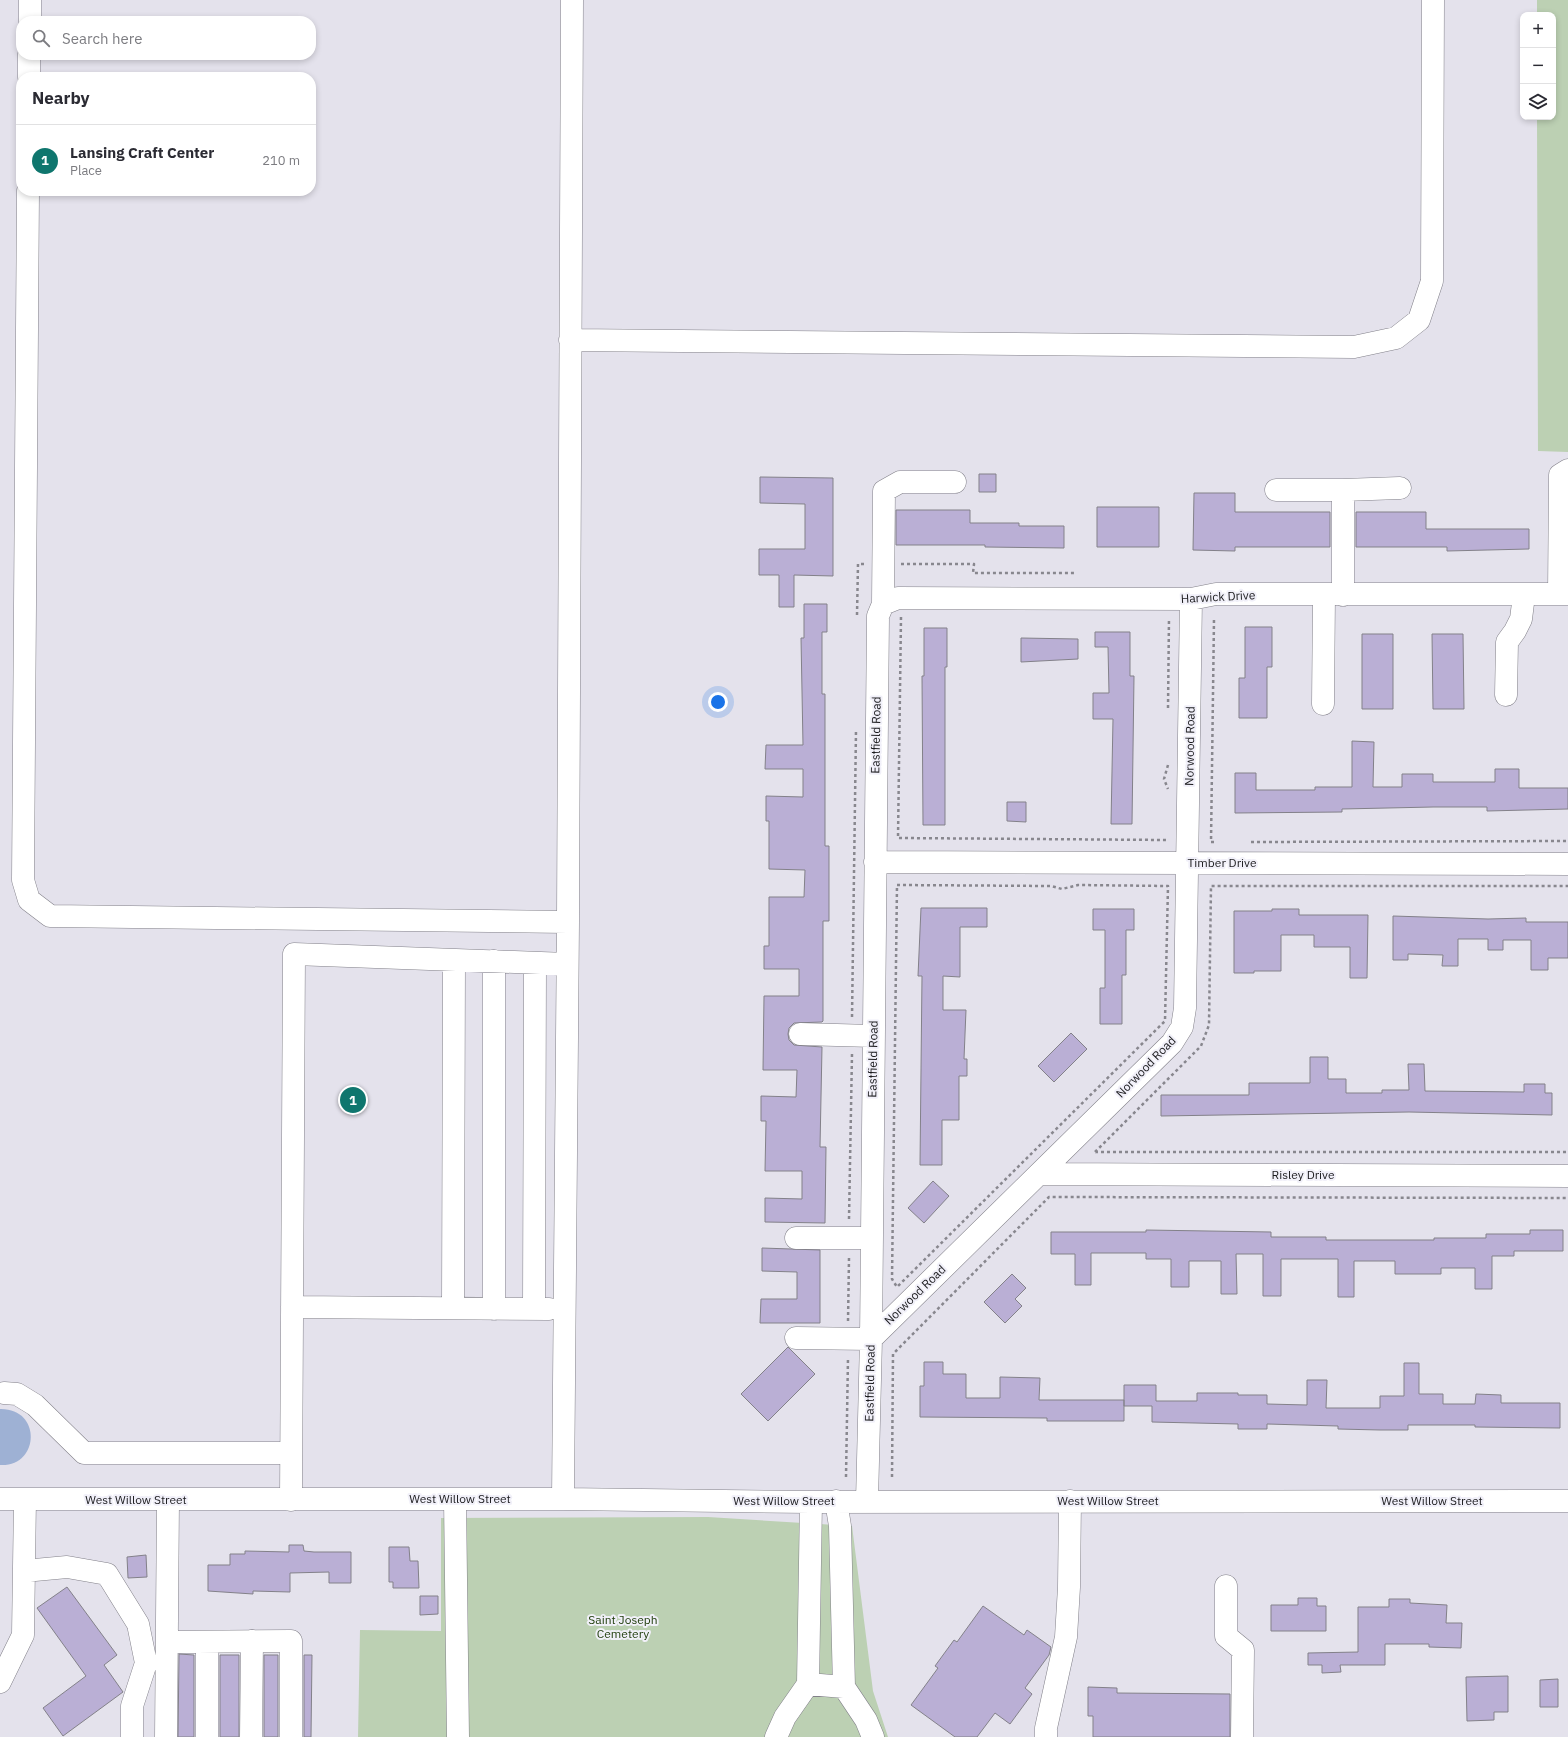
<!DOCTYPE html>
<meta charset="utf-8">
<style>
body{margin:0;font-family:"IBM Plex Sans",sans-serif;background:#f7f7f7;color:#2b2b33}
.controls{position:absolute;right:12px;top:12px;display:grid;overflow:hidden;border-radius:8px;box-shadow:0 2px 6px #0003}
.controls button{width:36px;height:36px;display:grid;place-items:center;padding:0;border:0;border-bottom:1px solid #e1e1e2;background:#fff;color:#2b2b33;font:20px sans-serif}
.you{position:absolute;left:718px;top:702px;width:14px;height:14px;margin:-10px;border:3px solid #fff;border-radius:50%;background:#1a73e8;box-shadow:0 0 0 6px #1a73e833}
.badge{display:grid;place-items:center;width:26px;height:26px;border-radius:50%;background:#0f766e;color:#fff;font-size:13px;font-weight:700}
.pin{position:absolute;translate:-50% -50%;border:2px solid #fff;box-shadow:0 1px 4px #0006}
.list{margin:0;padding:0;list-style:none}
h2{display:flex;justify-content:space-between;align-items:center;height:52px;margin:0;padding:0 16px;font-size:17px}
h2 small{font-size:13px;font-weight:400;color:#7c7c81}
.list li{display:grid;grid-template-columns:26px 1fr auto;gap:12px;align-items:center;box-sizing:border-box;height:72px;padding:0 16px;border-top:1px solid #e1e1e2}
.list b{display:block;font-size:15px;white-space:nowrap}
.list p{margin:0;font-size:13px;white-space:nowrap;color:#7c7c81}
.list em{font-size:13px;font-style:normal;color:#7c7c81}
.icon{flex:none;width:22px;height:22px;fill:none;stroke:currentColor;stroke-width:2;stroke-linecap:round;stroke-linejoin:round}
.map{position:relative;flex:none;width:1568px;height:1737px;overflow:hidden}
.search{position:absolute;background:#fff;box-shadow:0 2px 6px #0003;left:16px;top:16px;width:300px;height:44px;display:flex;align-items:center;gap:10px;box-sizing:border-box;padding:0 14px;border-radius:16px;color:#7c7c81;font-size:15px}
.panel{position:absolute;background:#fff;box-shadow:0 2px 6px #0003;left:16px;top:72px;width:300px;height:124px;border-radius:16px}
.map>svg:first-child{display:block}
</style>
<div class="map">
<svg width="1568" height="1737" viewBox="0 0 1568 1737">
<rect width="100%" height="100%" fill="#e4e2ec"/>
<path fill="#bcd0b3" d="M1537,0h31v452l-30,-1 -1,-334h16v-102h-16z
M708,1517l144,9 21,165 15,46h-530l2,-107 81,1v-113z"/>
<path fill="#9eb1d4" d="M0,1409c42,-1 40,58 0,56z"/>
<path fill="#baafd5" stroke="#838189" d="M979,474h17v18h-17z
M760,477l73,1v98l-39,-1v32h-15v-32h-20v-26h46v-45l-45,-1z
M1194,493h41v19h95v35h-95v4l-42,-1z
M1097,507h62v40h-62z
M896,510h74v13h49v3h45v22l-79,-1v-2h-89z
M1356,512h70v17h103v20l-82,2v-4h-91z
M804,604h23v28h-5v62h3v152h4v75h-6v100l-1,1 -28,1 -5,5 -1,6 1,6 5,5 28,2 -2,100h6l-1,76 -60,-1v-24l37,1v-28h-37l1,-50h-5v-25l35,1 1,-27h-34l1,-74h35v-27h-35v-23h5v-49h35l1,-27 -36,-1v-48h-3v-25l37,1v-28h-38l1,-24h37l-2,-107h3z
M1245,627h27v40h-5v51h-28v-40h6z
M924,628h23v39h-2v158h-22l-1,-149h2z
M1095,632h35v44h4l-2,148h-21l2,-105h-20v-26h16l-1,-46h-13z
M1362,634h31v75h-31z
M1432,634h31l1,75h-31z
M1021,638l57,1v20l-57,3z
M1352,741l22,1 -1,45h29v-13h31v8h62v-13h24v19h49v21l-81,2v-4h-54l-91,2v3l-107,1v-40h21v17h59v-3h37z
M1007,802h19v20l-19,-1z
M921,908h66v19h-27v50l-17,-1v34h23l-2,49h3v17h-8v44h-17v45h-22l2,-189h-4z
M1093,909h41v21h-8v45h-4v49h-22v-36h5v-58h-12z
M1272,909h27v6h69l-1,63h-17v-31h-36v-12h-33v36h-27v2h-20v-62h38z
M1393,916l95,3 38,-1v4h42v36h-20v12h-17v-30h-28v10h-15v-11h-30v27h-16l1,-11 -35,-1v6h-15z
M1071,1033l16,16 -33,33 -16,-16z
M1310,1057h18v22h18v14h36v-3h27l-1,-26h16l1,27 99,1v-8h21v9h7v22l-143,-3 -248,4v-21h88v-12h61z
M933,1181l16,15 -25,27 -16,-15z
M1146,1230l125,2v5h55v3h108v-2h52v-4h44v-4h33v21h-49v5h-22v33h-17v-21h-34v6h-46v-13h-41v36h-16v-38h-57v37h-18v-42h-27l1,40h-16v-33h-32v26h-18v-28h-25v-6h-55v32h-16v-31h-24v-22h95z
M762,1248l58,2v73h-60l1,-24h36v-27l-35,-1z
M1012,1274l14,14 -11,11 7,7 -17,17 -21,-21z
M788,1347l27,27 -47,47 -27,-27z
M924,1362h19v12h23v24h34v-21l40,1 -1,22h85v21h-77v-3l-127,-1v-31h4z
M1404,1363h15v31h24v10h32l1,-10 25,1v8h59v25l-85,-1v-2h-67v5h-28l-42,-1v-3l-71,-2v5h-29v-5l-86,-2v-16h-28v-21h32v16h41v-8h41v2h29v9l40,1v-25h20l-1,28h54v-12h24z
M289,1545h14l1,6 10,1h37v31h-22v-11l-39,1v19l-37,-1v3l-45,-3v-26h22v-11h15v-3l44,1z
M389,1547h20l1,14h8l1,27h-26v-6h-4z
M146,1555l1,22 -19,1 -1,-21z
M67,1587l50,68 -13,10 19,27 -60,44 -20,-28 43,-32 -49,-68z
M420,1596h18v18l-18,1z
M1298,1598h19v8h9v25h-55v-26h27z
M1389,1599h21v4l37,2 -1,18h16l-1,25 -32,-1v-3h-44v21h-45l1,7 -19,1v-8h-14v-12l50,-1v-45h31z
M983,1606l41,29 3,-5 24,17 -2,8 -24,33 7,6 -22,30 -15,-11 -18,24h-22l-44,-32 27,-37 -3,-2 19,-26 3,2z
M179,1654l15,1v82h-16z
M220,1655h19v82h-19z
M264,1655h14v82h-14z
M304,1655h8l-1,82h-7z
M1508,1676v36h-14v8l-27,1 -1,-44z
M1558,1679v28h-18v-27z
M1088,1687l29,1v5l113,1v43h-137v-21h-5z"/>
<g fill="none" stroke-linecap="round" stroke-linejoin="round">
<defs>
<path id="minor" d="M30,21v-21
M29,77v-22
M28,191l-5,689 6,20 21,16 518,6 4,-922
M570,340l784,7 42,-9 23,-18 13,-39 1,-281
M1276,490h67
M1559,594l1,-119 8,-5
M1343,595v-105l57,-2
M883,604l1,-113 16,-9h55
M1506,695l1,-53 8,-11 6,-12 3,-24
M1323,704l1,-109
M875,862l693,2
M800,1034l73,2
M1039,1174l529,2
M796,1238h75
M292,1307l257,2
M453,1308l1,-348
M494,1309v-348
M534,1309l1,-346
M796,1338l75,1 301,-296 10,-16 3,-19 6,-409
M4,1393l13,1 18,11 49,48h207
M0,1499h563l248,3 757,-1
M455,1499l3,238
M563,1499l5,-577
M291,1500l3,-546 273,10
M836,1501l4,25 4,161 22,33 7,17
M867,1501l4,-162 7,-723 5,-12 15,-6 293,1 25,-5h352
M24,1571l43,-4 40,7 31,50 8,39 -14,43v31
M1226,1586v50l17,14 -1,87
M167,1642l124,-1v96
M0,1682l23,-47 2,-136
M808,1684l36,3
M166,1737l2,-237
M207,1737v-95
M251,1737l1,-96
M776,1737l9,-20 23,-33 3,-182
M1046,1737v-9l20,-91 3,-50 1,-86"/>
</defs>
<use href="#minor" stroke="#828089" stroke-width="23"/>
<path stroke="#88878e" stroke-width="2.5" stroke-dasharray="3 3" stroke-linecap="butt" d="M901,564h73l-1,9h103
M857,615l1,-51h6
M901,617l-3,221 268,2v-3
M1168,708l1,-90
M1168,765l-4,14 4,10
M1214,842h-3l3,-223
M1251,842l317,-1
M897,885l154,1 11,3 16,-4 90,1 -3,135 -268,266 -5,-8z
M852,1017l4,-287
M1095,1152l106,-106 8,-21 2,-139h357
M1095,1152h473
M849,1219l3,-165
M848,1321l1,-63
M846,1477l2,-119
M892,1477l1,-123 156,-157 519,1"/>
<use href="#minor" stroke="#fff" stroke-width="22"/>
</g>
<g text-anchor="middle" stroke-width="4" stroke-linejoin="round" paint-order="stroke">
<g font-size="12" fill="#1b1b1e" stroke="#f1f0f9">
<text transform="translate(1218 597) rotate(-3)" y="4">Harwick Drive</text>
<text transform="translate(876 735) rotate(-89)" y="4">Eastfield Road</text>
<text transform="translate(1190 746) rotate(-89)" y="4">Norwood Road</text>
<text x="1222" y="867">Timber Drive</text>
<text transform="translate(873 1059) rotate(-89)" y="4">Eastfield Road</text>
<text transform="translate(1146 1067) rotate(-46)" y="4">Norwood Road</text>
<text x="1303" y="1179">Risley Drive</text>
<text transform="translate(915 1295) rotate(-44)" y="4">Norwood Road</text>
<text transform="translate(870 1383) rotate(-89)" y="4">Eastfield Road</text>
<text x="460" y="1503">West Willow Street</text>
<text x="136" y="1504">West Willow Street</text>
<text x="784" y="1505">West Willow Street</text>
<text x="1108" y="1505">West Willow Street</text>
<text x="1432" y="1505">West Willow Street</text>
</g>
<g font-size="12" fill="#1a3905" stroke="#f1f0f9">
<text x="623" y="1624">Saint Joseph<tspan x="623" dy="14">Cemetery</tspan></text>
</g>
</g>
</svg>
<div class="controls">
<button>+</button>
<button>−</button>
<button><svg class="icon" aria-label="layers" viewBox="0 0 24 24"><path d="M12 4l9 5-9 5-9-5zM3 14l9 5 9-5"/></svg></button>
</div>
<div class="you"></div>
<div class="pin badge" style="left:353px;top:1100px">1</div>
<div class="search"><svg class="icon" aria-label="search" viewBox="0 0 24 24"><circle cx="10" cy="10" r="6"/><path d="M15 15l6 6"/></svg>Search here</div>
<section class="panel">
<h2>Nearby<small></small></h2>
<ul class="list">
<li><span class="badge">1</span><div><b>Lansing Craft Center</b><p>Place</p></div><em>210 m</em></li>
</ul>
</section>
</div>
